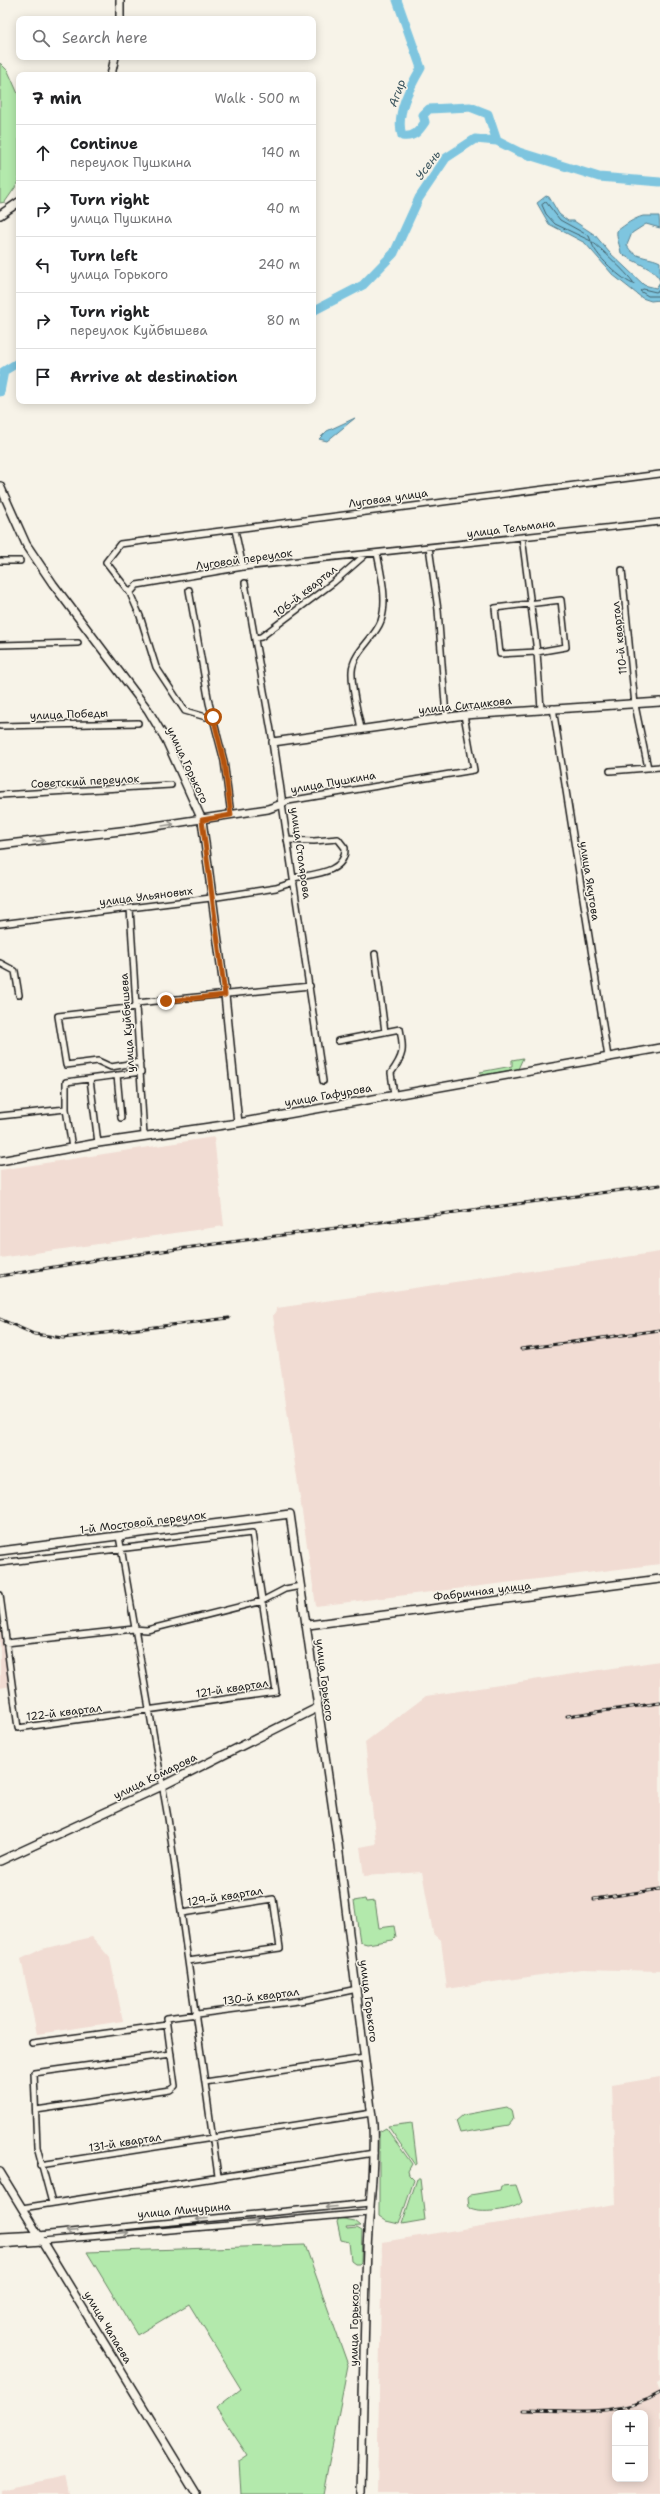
<!DOCTYPE html>
<meta charset="utf-8">
<style>
body{margin:0;font-family:"Shantell Sans",sans-serif;background:#f6f6f6;color:#202124}
.controls{position:absolute;right:12px;bottom:12px;display:grid;overflow:hidden;border-radius:8px;box-shadow:0 2px 10px #0003}
.controls button{width:36px;height:36px;display:grid;place-items:center;padding:0;border:0;border-bottom:1px solid #e0e0e0;background:#fff;color:#202124;font:20px sans-serif}
.stop{position:absolute;width:12px;height:12px;margin:-9px;border:3px solid #b45309;border-radius:50%;background:#fff}
.stop.end{background:#b45309;border-color:#fff;box-shadow:0 1px 4px #0008}
.list{margin:0;padding:0;list-style:none}
h2{display:flex;justify-content:space-between;align-items:center;height:52px;margin:0;padding:0 16px;font-size:17px}
h2 small{font-size:13px;font-weight:400;color:#757577}
.list li{display:grid;grid-template-columns:26px 1fr auto;gap:12px;align-items:center;box-sizing:border-box;height:56px;padding:0 16px;border-top:1px solid #e0e0e0}
.list b{display:block;font-size:15px;white-space:nowrap}
.list p{margin:0;font-size:13px;white-space:nowrap;color:#757577}
.list em{font-size:13px;font-style:normal;color:#757577}
.icon{flex:none;width:22px;height:22px;fill:none;stroke:currentColor;stroke-width:2;stroke-linecap:round;stroke-linejoin:round}
.map{position:relative;flex:none;width:660px;height:2494px;overflow:hidden}
.search{position:absolute;background:#fff;box-shadow:0 2px 10px #0003;left:16px;top:16px;width:300px;height:44px;display:flex;align-items:center;gap:10px;box-sizing:border-box;padding:0 14px;border-radius:8px;color:#757577;font-size:15px}
.panel{position:absolute;background:#fff;box-shadow:0 2px 10px #0003;left:16px;top:72px;width:300px;height:332px;border-radius:8px}
.map>svg:first-child{display:block}
</style>
<div class="map">
<svg width="660" height="2494" viewBox="0 0 660 2494">
<rect width="100%" height="100%" fill="#f7f3e8"/>
<filter id="ink" filterUnits="userSpaceOnUse"><feTurbulence type="fractalNoise" baseFrequency=".025" numOctaves="2"/><feDisplacementMap in="SourceGraphic" scale="8" xChannelSelector="R" yChannelSelector="G"/><feConvolveMatrix kernelMatrix="1 2 1 2 8 2 1 2 1" color-interpolation-filters="sRGB"/></filter>
<g filter="url(#ink)">
<path fill="#f1dcd3" fill-rule="evenodd" d="M214,1137l10,89 -224,32v-88z
M660,1252v312l-344,42 -43,-290 4,-8z
M0,1619l11,67 -11,2z
M660,1661v310l-79,-2 -134,20 -6,-49 -8,-7 -11,-61 -58,4 -4,-29 16,-3 -11,-102 61,-46z
M92,1937l18,21 13,63 -86,13 -16,-75 21,-10z
M660,2077v304l-3,2 3,9v102h-283l5,-252 234,-38 -4,-119zM615,2413h30v66h-30z
M64,2476l4,18h-68v-4z"/>
<path fill="#b3e9ac" stroke="#688264" d="M0,63l8,8 11,25v86l-14,20 -5,1z
M523,1058l-5,11 -34,6 -4,-3 32,-6v-6z
M365,1899l1,3 9,-1 4,27 15,-2 2,11 -3,3 -26,4 -7,-2 -6,-41z
M507,2107l4,3 2,10 -4,5 -49,8 -4,-12 7,-6z
M412,2123l5,41 -2,1 -27,-39z
M386,2128l26,36 -4,7 1,4 5,5 -15,44 -13,-3 -7,-5v-84z
M417,2179h3l5,41 -23,4z
M516,2185l6,17c-6,8 -45,13 -53,6l-1,-11 2,-2 30,-5 1,-4z
M339,2218l16,3 6,5 -15,1 1,2 10,-1 5,3 -1,31 -2,2h-4l-4,-3 -2,-19 -8,-2 -4,-18z
M305,2245l43,120 -25,129h-82l-2,-32 9,-6 -32,-48 25,-19 -52,-85 -52,31 -50,-83z"/>
<path fill="#7ec5df" stroke="#578191" d="M546,196l3,1 10,17 9,7h6l21,14 14,17 35,33 12,3 4,-6v18l-9,1 -9,-3 -29,-23 -28,-32 -36,-19 -12,-21z
M643,216h16l1,12 -14,-4 -14,9 -5,12c6,14 22,11 33,17v19c-5,-14 -27,-18 -39,-28 -1,-8 -5,-14 -4,-22 9,-7 16,-12 26,-15z
M355,418l-28,23 -8,-2 8,-8z"/>
<g fill="none" stroke-linecap="round" stroke-linejoin="round">
<path stroke="#43606a" stroke-width="1" d="M546,202l14,18 29,16 2,5 -36,-17 -9,-10 -4,-9z
M592,242c3,0 42,38 42,42 -9,-1 -43,-32 -42,-42z
M660,290l-4,2 -13,-3 -3,2 8,5h12"/>
<path stroke="#7ec5df" stroke-width="9" d="M397,0l24,68c-11,19 -26,46 -19,68 12,2 17,-5 23,-14l-2,-7 6,-6 41,-2 18,7 9,27
M313,311l50,-26 31,-32 25,-55 27,-40 29,-19 22,2 22,11 80,25 61,5
M0,392l4,-21 15,-9"/>
<defs>
<path id="street" d="M235,530l8,37
M522,537l15,115 4,57
M429,547l9,63 8,107
M0,561h20
M622,570l13,135 13,63
M245,583l28,159
M189,590l20,113 15,58 7,54
M130,593l7,-8 106,-18 417,-45
M561,600l5,47 -29,5 -37,2 -5,-46z
M256,638l5,-1 73,-55 31,-27
M0,645l78,-2
M553,708l55,349
M213,717h-7l-21,-6 -29,-44 -16,-51 -10,-23 -24,-31 14,-18 540,-70
M0,726l138,-3
M361,729c-3,-18 -10,-39 -9,-58 1,-19 23,-33 29,-50 7,-21 0,-47 -4,-68
M610,771l50,-4
M0,795l171,-10
M287,840l27,1 24,-2 7,9c1,26 -33,26 -52,30
M130,908l14,228
M0,924l211,-26 65,-10 18,-6
M375,954l10,78
M0,963l15,8 4,24
M136,1003l174,-17
M137,1007l-79,9 8,49 32,-4 13,6 29,-5
M338,1041l62,-12c4,21 4,26 -9,44l3,22
M117,1075l4,43
M90,1079l8,64
M323,1081l-41,-277 6,-3 186,-31 -10,-55
M66,1109v-27l75,-10
M0,1116l66,-7 6,39
M119,1536l49,282 50,358
M0,1563l252,-30 24,159 -258,36 -18,-133
M6,1643l128,-14 13,1 115,-29 23,-12 16,-3
M182,1913l91,-14 7,49 -92,13
M32,2043l135,-18
M205,2082l160,-24
M36,2110l134,-20 5,-4 -9,-68 140,-18 51,-11
M40,2165l332,-52
M52,2203l-15,-56 -3,-74 137,-19
M22,2208l352,-55
M39,2235l331,-32
M42,2241l326,-28"/>
<path id="secondary" d="M120,19v-19
M111,75l4,-18
M0,215l19,-13
M0,486l26,58 27,40 95,126 18,30 36,80 23,175 13,128
M0,845l129,-15 139,-21 14,-5 -9,-62 191,-27 196,-13
M0,1161l98,-18 140,-20 422,-75
M0,1551l290,-37 48,331 35,280c2,42 -4,82 -6,124 -3,82 -4,163 -6,245
M308,1625l352,-46
M0,1861l162,-75 155,-78
M0,2172l196,322
M0,2237l39,-2
M0,2244l42,-3"/>
</defs>
<use href="#street" stroke="#1c1c1c" stroke-width="8"/>
<use href="#secondary" stroke="#1c1c1c" stroke-width="10"/>
<use href="#street" stroke="#f7f3e8" stroke-width="5"/>
<use href="#secondary" stroke="#f7f3e8" stroke-width="7"/>
<defs>
<path id="rail" d="M0,1276l102,-17 558,-74
M0,1319l34,15 29,4 166,-20
M521,1349l139,-19
M567,1716l93,-13
M594,1899l66,-10
M523,2410c46,0 96,8 137,-17"/>
</defs>
<use href="#rail" stroke="#1c1c1c" stroke-width="3"/>
<use href="#rail" stroke="#f7f3e8" stroke-width="1.5" stroke-dasharray="4.5" stroke-linecap="butt"/>
</g>
<defs><path id="oneway-shaft" d="M-6 0H5M1.5-3L5.5 0L1.5 3" fill="none" stroke-width="1.6" stroke-linecap="round" stroke-linejoin="round"/></defs>
<g stroke="#94928c">
<use href="#oneway-shaft" transform="translate(168 825) rotate(-9)"/>
<use href="#oneway-shaft" transform="translate(39 841) rotate(-6)"/>
<use href="#oneway-shaft" transform="translate(331 2207) rotate(175)"/>
<use href="#oneway-shaft" transform="translate(202 2219) rotate(175)"/>
<use href="#oneway-shaft" transform="translate(253 2222) rotate(-5)"/>
<use href="#oneway-shaft" transform="translate(72 2231) rotate(175)"/>
<use href="#oneway-shaft" transform="translate(123 2233) rotate(-5)"/>
</g>
</g>
<g fill="none" stroke-linecap="round" stroke-linejoin="round" filter="url(#ink)">
<path stroke="#b45309" stroke-width="5" d="M166,1001l59,-6 -23,-175 29,-5 -7,-54 -11,-44"/>
</g>
<g text-anchor="middle" stroke-width="3" stroke-linejoin="round" paint-order="stroke">
<g font-size="11" fill="#1c1c1c" stroke="#f7f3e8">
<text transform="translate(388 498) rotate(-8)" y="4">Луговая улица</text>
<text transform="translate(511 528) rotate(-7)" y="4">улица Тельмана</text>
<text transform="translate(244 559) rotate(-8)" y="4">Луговой переулок</text>
<text transform="translate(305 591) rotate(-38)" y="4">106-й квартал</text>
<text transform="translate(619 638) rotate(-96)" y="4">110-й квартал</text>
<text transform="translate(465 705) rotate(-6)" y="4">улица Ситдикова</text>
<text transform="translate(69 714) rotate(-2)" y="4">улица Победы</text>
<text transform="translate(188 765) rotate(65)" y="4">улица Горького</text>
<text transform="translate(85 781) rotate(-3)" y="4">Советский переулок</text>
<text transform="translate(333 782) rotate(-10)" y="4">улица Пушкина</text>
<text transform="translate(301 853) rotate(82)" y="4">улица Столярова</text>
<text transform="translate(590 881) rotate(81)" y="4">улица Якутова</text>
<text transform="translate(146 896) rotate(-7)" y="4">улица Ульяновых</text>
<text transform="translate(127 1023) rotate(-94)" y="4">улица Куйбышева</text>
<text transform="translate(328 1095) rotate(-10)" y="4">улица Гафурова</text>
<text transform="translate(143 1522) rotate(-7)" y="4">1-й Мостовой переулок</text>
<text transform="translate(482 1591) rotate(-7)" y="4">Фабричная улица</text>
<text transform="translate(325 1680) rotate(83)" y="4">улица Горького</text>
<text transform="translate(232 1688) rotate(-9)" y="4">121-й квартал</text>
<text transform="translate(64 1712) rotate(-7)" y="4">122-й квартал</text>
<text transform="translate(155 1776) rotate(-26)" y="4">улица Комарова</text>
<text transform="translate(225 1896) rotate(-9)" y="4">129-й квартал</text>
<text transform="translate(261 1996) rotate(-7)" y="4">130-й квартал</text>
<text transform="translate(369 2001) rotate(83)" y="4">улица Горького</text>
<text transform="translate(125 2142) rotate(-9)" y="4">131-й квартал</text>
<text transform="translate(184 2210) rotate(-5)" y="4">улица Мичурина</text>
<text transform="translate(354 2325) rotate(-89)" y="4">улица Горького</text>
<text transform="translate(108 2327) rotate(59)" y="4">улица Чапаева</text>
</g>
<g font-size="12" font-style="italic" fill="#3e5760" stroke="#f7f3e8">
<text transform="translate(397 93) rotate(-70)" y="4">Агир</text>
<text transform="translate(428 165) rotate(-53)" y="4">Усень</text>
</g>
</g>
</svg>
<div class="controls">
<button>+</button>
<button>−</button>
</div>
<div class="stop" style="left:213px;top:717px"></div>
<div class="stop end" style="left:166px;top:1001px"></div>
<div class="search"><svg class="icon" aria-label="search" viewBox="0 0 24 24"><circle cx="10" cy="10" r="6"/><path d="M15 15l6 6"/></svg>Search here</div>
<section class="panel">
<h2>7 min<small>Walk · 500 m</small></h2>
<ul class="list">
<li><svg class="icon" aria-label="ahead" viewBox="0 0 24 24"><path d="M12 20V5M6 11l6-6 6 6"/></svg><div><b>Continue</b><p>переулок Пушкина</p></div><em>140 m</em></li>
<li><svg class="icon" aria-label="right" viewBox="0 0 24 24"><path d="M7 20v-9h11M14 6l5 5-5 5"/></svg><div><b>Turn right</b><p>улица Пушкина</p></div><em>40 m</em></li>
<li><svg class="icon" aria-label="left" viewBox="0 0 24 24"><path d="M17 20v-9H6M10 6l-5 5 5 5"/></svg><div><b>Turn left</b><p>улица Горького</p></div><em>240 m</em></li>
<li><svg class="icon" aria-label="right" viewBox="0 0 24 24"><path d="M7 20v-9h11M14 6l5 5-5 5"/></svg><div><b>Turn right</b><p>переулок Куйбышева</p></div><em>80 m</em></li>
<li><svg class="icon" aria-label="arrive" viewBox="0 0 24 24"><path d="M6 21V4h12l-3 4 3 4H6"/></svg><div><b>Arrive at destination</b></div></li>
</ul>
</section>
</div>
